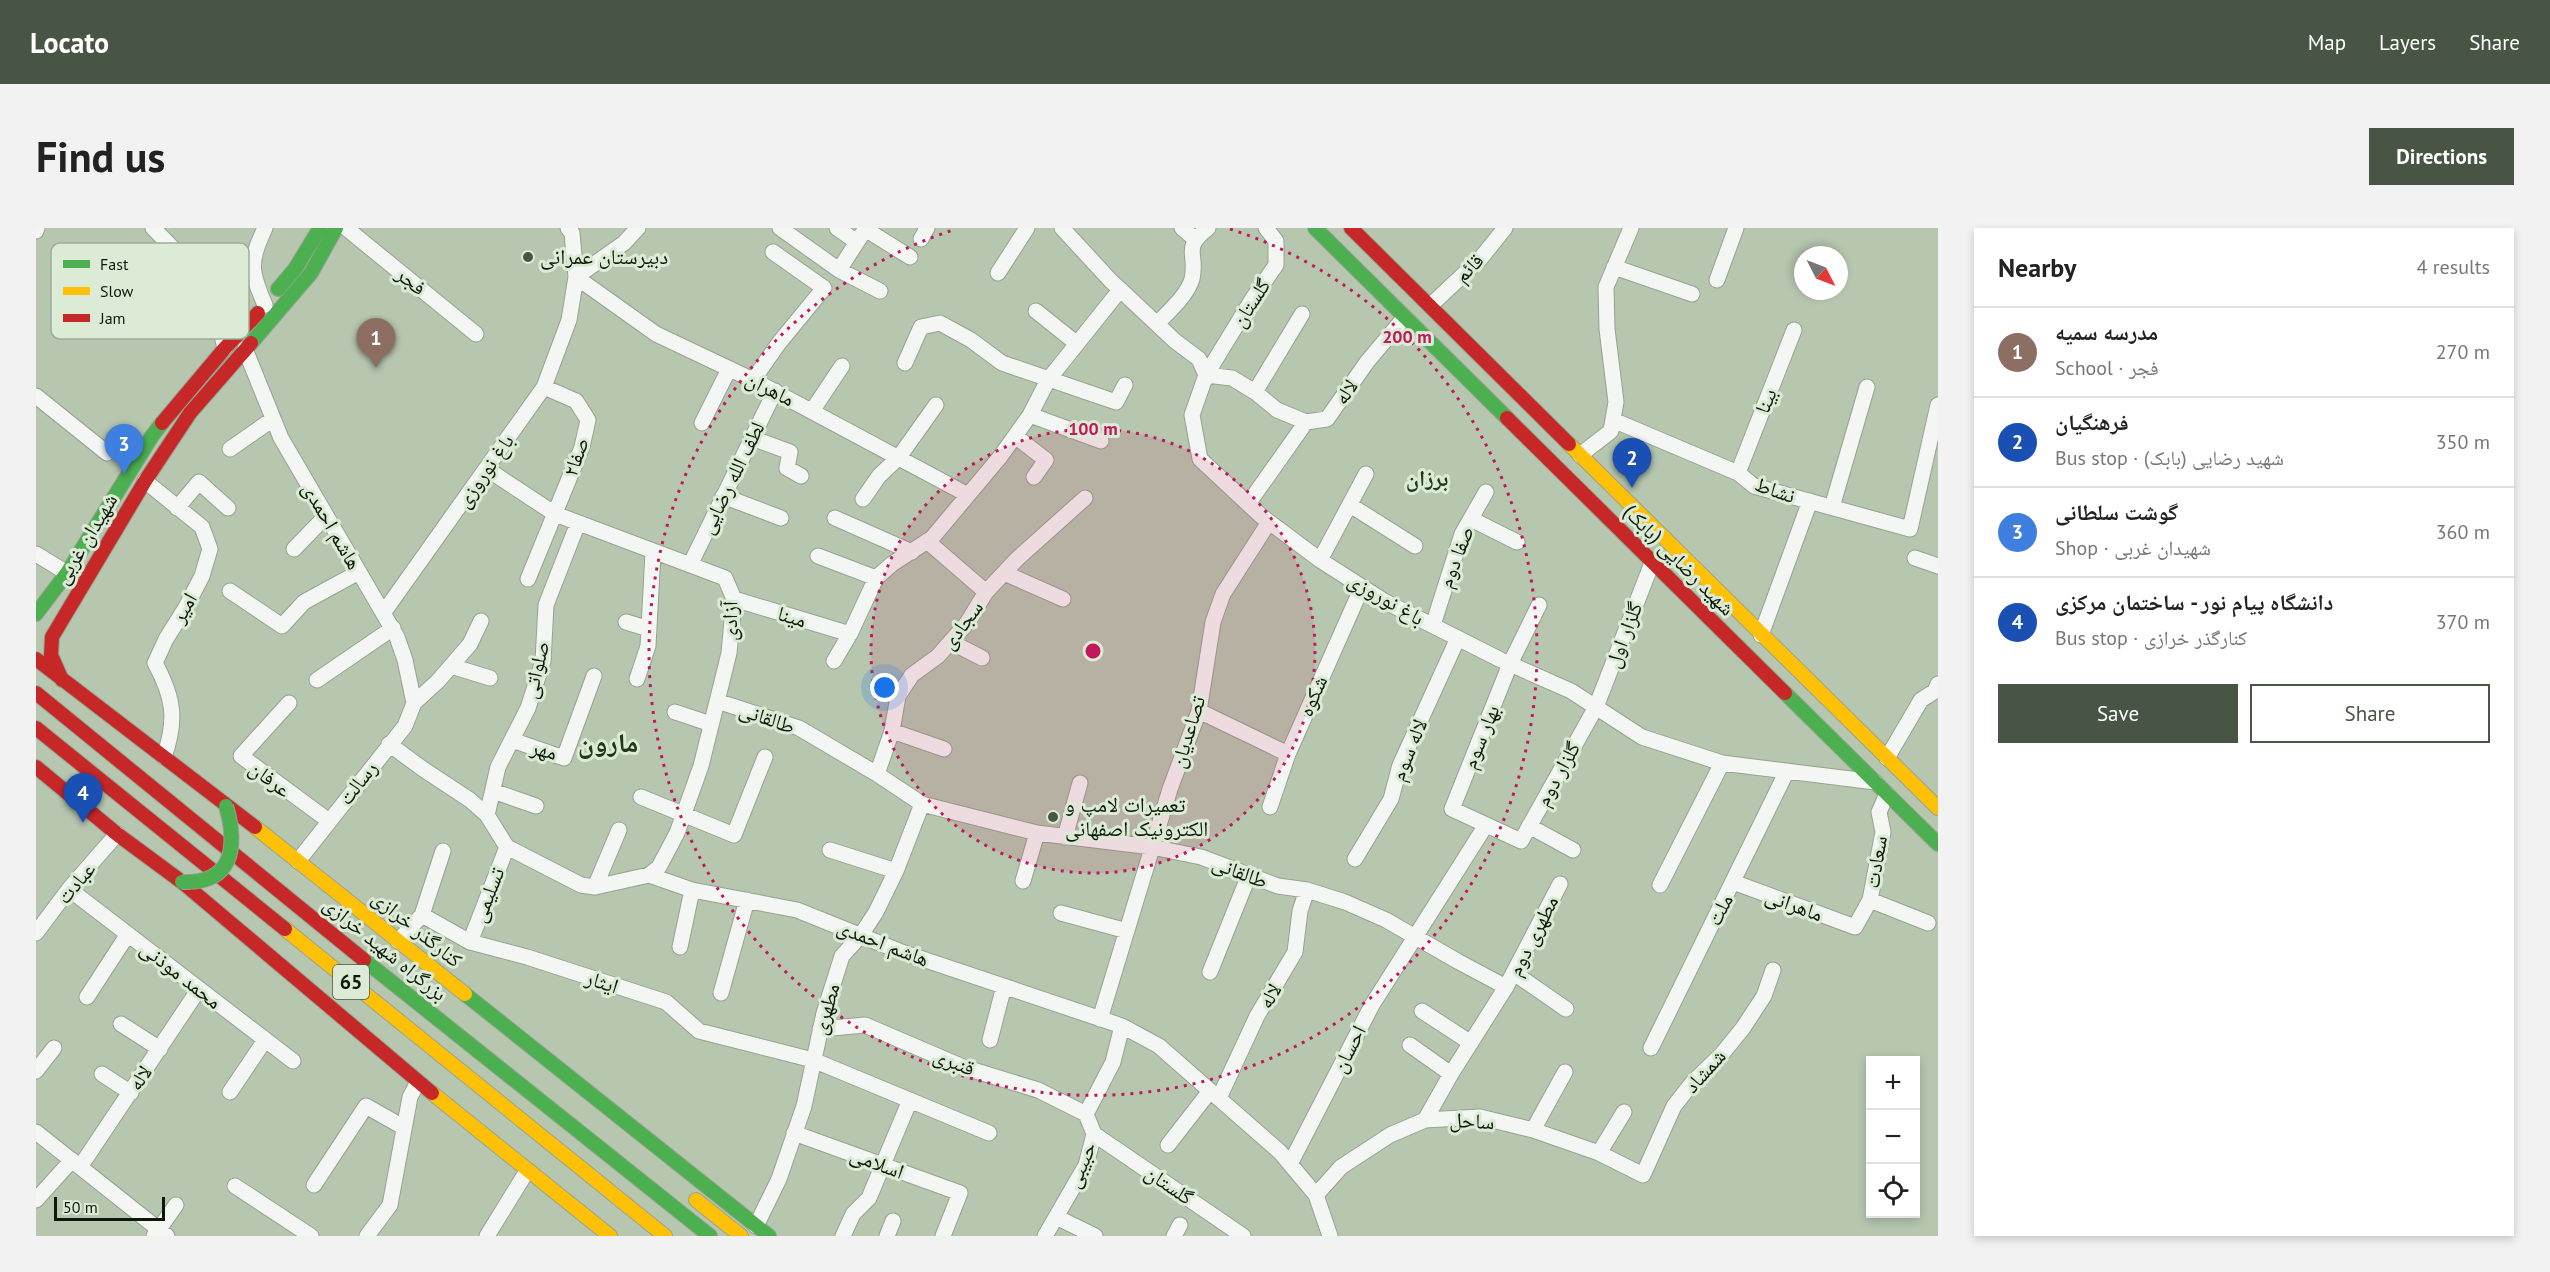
<!DOCTYPE html>
<meta charset="utf-8">
<style>
body{margin:0;font-family:"PT Sans","Noto Naskh Arabic",sans-serif;background:#f2f2f2;color:#222}
.controls{position:absolute;right:18px;bottom:18px;display:grid;overflow:hidden;border-radius:0px;box-shadow:0 3px 9px #0003}
.controls button{width:54px;height:54px;display:grid;place-items:center;padding:0;border:0;border-bottom:2px solid #e0e0e0;background:#fff;color:#222;font:30px sans-serif}
.compass{position:absolute;left:1758px;top:18px;width:54px;height:54px;border-radius:50%;background:#fff;box-shadow:0 3px 9px #0003;rotate:132deg}
.scale{position:absolute;left:18px;bottom:15px;width:111px;box-sizing:border-box;padding-left:6px;border:3px solid #0e180a;border-top:0;font-size:16px;line-height:21px;white-space:nowrap;color:#0e180a;-webkit-text-stroke:4px #dcebd6;paint-order:stroke}
.you{position:absolute;left:849px;top:460px;width:21px;height:21px;margin:-15px;border:4px solid #fff;border-radius:50%;background:#1a73e8;box-shadow:0 0 0 9px #1a73e833}
.badge{display:grid;place-items:center;width:39px;height:39px;border-radius:50%;background:#495544;color:#fff;font-size:20px;font-weight:700}
.pin{position:absolute;translate:-50% -50px;filter:drop-shadow(0 2px 3px #0008)}
.pin::after{content:'';position:absolute;top:32px;width:21px;height:18px;background:inherit;clip-path:polygon(0 0,100% 0,50% 100%)}
.list{margin:0;padding:0;list-style:none}
h2{display:flex;justify-content:space-between;align-items:center;height:78px;margin:0;padding:0 24px;font-size:26px}
h2 small{font-size:20px;font-weight:400;color:#767676}
.list li{display:grid;grid-template-columns:39px 1fr auto;gap:18px;align-items:center;box-sizing:border-box;height:90px;padding:0 24px;border-top:2px solid #e0e0e0}
.list b{display:block;font-size:22px;white-space:nowrap}
.list p{margin:0;font-size:20px;white-space:nowrap;color:#767676}
.list em{font-size:20px;font-style:normal;color:#767676}
.actions{display:flex;gap:12px;padding:18px 24px}
.actions a{flex:1;padding:14px 0;border:2px solid #495544;border-radius:0px;text-align:center;font-size:21px;color:#495544}
.actions .main{background:#495544;color:#fff}
.icon{flex:none;width:33px;height:33px;fill:none;stroke:currentColor;stroke-width:2;stroke-linecap:round;stroke-linejoin:round}
.map{position:relative;flex:none;width:1902px;height:1008px;overflow:hidden;border-radius:0px}
header{display:flex;align-items:center;gap:36px;box-sizing:border-box;height:84px;padding:0 30px;background:#495544;color:#fff}
header strong{font-size:28px}
nav{display:flex;gap:33px;margin-inline-start:auto;font-size:21px}
.intro{display:flex;align-items:center;justify-content:space-between;box-sizing:border-box;height:144px;padding:0 36px}
h1{margin:0;font-size:42px}
.button{padding:15px 27px;border-radius:0px;background:#495544;color:#fff;font-size:21px;font-weight:700}
main{display:flex;gap:36px;padding:0 36px}
aside{flex:1;background:#fff;border-radius:0px;box-shadow:0 3px 9px #0003}
.map>svg:first-child{display:block}
</style>
<header>
<strong>Locato</strong>
<nav><a>Map</a><a>Layers</a><a>Share</a></nav>
</header>
<div class="intro"><h1>Find us</h1><a class="button">Directions</a></div>
<main>
<div class="map">
<svg width="1902" height="1008" viewBox="0 0 1902 1008">
<rect width="100%" height="100%" fill="#b6c6af"/>
<g fill="none" stroke-linecap="round" stroke-linejoin="round">
<defs>
<path id="street" d="M117,0l49,50 13,30 10,40
M310,0l130,106
M602,0l-14,15 -48,34 80,57 97,46 215,115
M744,0l59,42 41,21
M801,0l20,14
M1026,0l48,52 65,61 24,18 7,16 -14,40 8,44 60,56 60,45 64,41 117,59 70,31 71,46 80,26 153,19
M1146,0l13,11
M1230,0l10,13v24l-23,33 -47,77 26,3 23,14 22,18 29,12 21,-3 40,-57 37,-44
M829,1l45,28
M0,3l1,-3
M885,11l6,-11
M1578,39l78,27
M803,42l27,-42
M962,45l29,-45
M1681,52l19,-52
M229,77c-15,-35 -16,-43 0,-77
M1395,77l50,-47 24,-30
M1000,83l40,32
M1121,96c11,-12 30,-28 35,-45 6,-26 -11,-30 16,-51
M209,121l36,89 116,199 8,23 9,43
M869,135l16,-36 19,-4 31,17 31,23 114,39 9,-17
M717,152l26,-37 45,-55 -51,-36
M1219,164l47,-78
M0,168l71,57
M776,183l30,-45
M994,187l71,26
M1577,192l125,53 16,13 156,43 28,-124
M666,195l27,-54
M979,208l31,24 -12,17
M716,210l38,14 -3,16 14,8
M194,221l43,-30
M1544,227l31,-24 5,-29 -9,-73 -1,-42 25,-59
M451,241l68,45 170,64 9,21 -5,54 -28,113 -24,67 -18,34 -10,8
M1702,245l56,-143
M109,253l57,46 8,22 -8,27 -16,31 -20,32 -11,24c19,35 22,57 9,94
M687,268l58,22
M827,271l16,-23 20,-19 37,-52
M1212,276l58,-82
M1314,277l65,41
M1796,279l35,-120
M141,280l22,-26 29,26
M799,290l77,34
M1435,291l46,23
M891,313l59,51
M258,321l32,-33
M0,326l31,19
M782,328l58,22
M1879,330l23,8
M1284,332l46,-86
M654,337l85,-174
M968,345l59,26
M492,351l54,-132 6,-27 -12,-19 -32,-14
M194,363l52,35 22,-24 55,-30
M698,371l116,35
M1503,377l-29,59 -58,145 69,32 75,-134 56,-144
M348,384l160,-225 25,-67 7,-43 -4,-44 -4,-5
M590,394l23,7
M1397,397l29,-91 24,-42
M1725,407l49,-134
M915,414l31,16
M798,433l16,-27 26,-56 16,-14 40,-26 68,-81 30,-42 18,-35 72,-90
M415,438l39,12
M601,451l11,-33 5,-94
M281,452l76,-52
M681,473l82,27 78,46 45,30 115,29 115,14 49,10 77,29 29,4 38,12 41,18 73,42 47,25
M253,475l-48,53 88,65
M1163,483l89,43
M639,484l36,12
M856,503l52,18
M476,512l52,18 30,-82
M353,516l34,25 47,31 17,15 20,32 74,38 14,2 54,-12 43,15 105,20 102,41 223,75 37,20 121,106 36,43 14,41
M1851,530l34,-58 14,-9 3,-7
M841,546l15,-43 6,-35 14,-21 26,-19 29,-33 19,-31 31,-33 68,-61
M457,563l43,15
M605,569l93,38 31,-78
M1234,579l18,-53 74,-167
M451,587l11,-48 30,-59 15,-47 3,-56 32,-82
M1493,598l44,24
M1029,609l15,-54
M794,622l66,21
M1319,631l36,-60 9,-34 58,-127
M262,633l107,-135 9,-23 24,-22 32,-37 11,-23
M987,653l14,-48
M1697,654l122,45 15,-27 13,-68 -4,-20 8,-18
M1624,657l62,-122
M559,659l24,-57
M33,661l224,172
M1834,672l58,23
M1025,685l66,18
M386,687l21,-64
M0,705l33,-44 48,-55
M362,713l24,-26 48,27 57,15 139,45 33,29 114,29 176,73
M434,714l37,-95
M644,719l12,-57
M1174,744l39,-97
M1478,745l52,36
M685,765l26,-93
M51,769l41,-63
M1386,783l49,32
M1064,791l70,-230 29,-78 14,-89 10,-28 46,-72
M85,796l39,25
M784,801l45,-4 98,42 75,23 48,24
M954,812l14,-54
M1374,817l41,29
M1615,820l136,-277
M0,843l18,-23
M66,846l29,19
M194,864l35,-52
M1183,870l38,-82 38,-64 5,-41 7,-21
M1389,892l26,-46 55,-87 54,-103
M1497,902l32,-58
M0,904l131,104
M758,905l166,60 -17,43
M1058,906l149,102
M1132,917l42,-54
M1563,925l25,-41
M1254,936l82,-159 114,-180
M44,939l119,-178
M278,957l52,-79 37,21
M199,958l76,50
M1280,967l25,-28 49,-32 35,-15 55,-3 53,13 66,23 44,22 31,-69 19,-24 29,-28 21,-26 21,-32 9,-26
M0,972l36,-40
M1020,989l39,19
M720,998l23,-47 25,-73 20,-93 18,-57 19,-21 15,-23 20,-41 26,-67
M118,1008l22,-31
M331,1008l23,-31 20,-108 8,-15
M451,1008l40,-65
M807,1008l10,-22 16,-16 41,-98
M851,1008l6,-15
M1009,1008l41,-71 8,-31 -8,-20 27,-52 9,-36
M1138,1008l6,-11"/>
<path id="fast" d="M1279,0l192,190
M242,61l17,-20 25,-41
M215,115l60,-70 25,-45
M0,386l31,-41 85,-137 10,-13
M1749,465l153,151
M328,732l346,276
M429,766l304,242"/>
<path id="slow" d="M1533,216l369,364
M219,599l210,167
M249,701l380,307
M396,865l178,143
M660,972l45,36"/>
<path id="jam" d="M1315,0l218,216
M1471,190l278,275
M126,195l63,-75 33,-35
M0,431l219,168
M26,452l-11,-25 1,-18 93,-156 45,-68 61,-70
M0,465l328,267
M0,500l249,201
M0,539l81,67 65,48 250,211"/>
</defs>
<use href="#street" stroke="#96a391" stroke-width="17"/>
<use href="#fast" stroke="#96a391" stroke-width="16"/>
<use href="#slow" stroke="#96a391" stroke-width="16"/>
<use href="#jam" stroke="#96a391" stroke-width="16"/>
<use href="#street" stroke="#f4f6f3" stroke-width="15"/>
<use href="#fast" stroke="#4caf50" stroke-width="14"/>
<use href="#slow" stroke="#ffc107" stroke-width="14"/>
<use href="#jam" stroke="#c62828" stroke-width="14"/>
<defs>
<path id="fast-bridge" d="M146,654c51,2 56,-35 44,-76"/>
</defs>
<use href="#fast-bridge" stroke="#96a391" stroke-width="16" stroke-linecap="butt"/>
<use href="#fast-bridge" stroke="#4caf50" stroke-width="14"/>
</g>
<circle cx="1057" cy="423" r="222" fill="#c2185b" fill-opacity=".12"/>
<g fill="none" stroke="#c2185b" stroke-width="3" stroke-dasharray="3 6">
<circle cx="1057" cy="423" r="222"/>
<path d="M1194 1A444 444 0 1 1 920 1"/>
</g>
<g fill="#495544" stroke="#dcebd6" stroke-width="2">
<circle cx="492" cy="29" r="6"/>
<circle cx="1017" cy="589" r="6"/>
</g>
<g text-anchor="middle" stroke-width="6" stroke-linejoin="round" paint-order="stroke">
<rect fill="#dcebd6" stroke="#4c5747" stroke-width="1.5" x="297" y="737" width="36" height="34" rx="4.5"/>
<g font-size="20" font-weight="bold" fill="#0e180a">
<text x="315" y="761">65</text>
</g>
<g font-size="21" fill="#0e180a" stroke="#dcebd6" text-anchor="start">
<text x="504" y="36">دبیرستان عمرانی</text>
<text x="1029" y="584">تعمیرات لامپ و<tspan x="1029" dy="24">الکترونیک اصفهانی</tspan></text>
</g>
<g font-size="21" fill="#0e180a" stroke="#dcebd6">
<text transform="translate(1433 40) rotate(-45)" y="7">قائم</text>
<text transform="translate(375 53) rotate(39)" y="7">فجر</text>
<text transform="translate(1215 75) rotate(-57)" y="7">گلستان</text>
<text transform="translate(734 161) rotate(27)" y="7">ماهران</text>
<text transform="translate(1310 164) rotate(-55)" y="7">لاله</text>
<text transform="translate(1730 173) rotate(-68)" y="7">بینا</text>
<text transform="translate(540 229) rotate(-71)" y="7">صفا۲</text>
<text transform="translate(449 243) rotate(-55)" y="7">باغ نوروزی</text>
<text transform="translate(696 250) rotate(-64)" y="7">لطف الله رضایی</text>
<text transform="translate(1739 262) rotate(19)" y="7">نشاط</text>
<text transform="translate(296 298) rotate(60)" y="7">هاشم احمدی</text>
<text transform="translate(50 311) rotate(-59)" y="7">شهیدان غربی</text>
<text transform="translate(1420 329) rotate(-69)" y="7">صفا دوم</text>
<text transform="translate(1643 332) rotate(45)" y="7">شهید رضایی (بابک)</text>
<text transform="translate(1350 371) rotate(30)" y="7">باغ نوروزی</text>
<text transform="translate(148 380) rotate(-60)" y="7">امیر</text>
<text transform="translate(756 389) rotate(17)" y="7">مینا</text>
<text transform="translate(694 393) rotate(-89)" y="7">آزادی</text>
<text transform="translate(926 397) rotate(-53)" y="7">سجادی</text>
<text transform="translate(1588 407) rotate(-69)" y="7">گلزار اول</text>
<text transform="translate(500 442) rotate(-77)" y="7">صلواتی</text>
<text transform="translate(1277 468) rotate(-66)" y="7">شکوه</text>
<text transform="translate(731 490) rotate(19)" y="7">طالقانی</text>
<text transform="translate(1152 504) rotate(-73)" y="7">تصاعدیان</text>
<text transform="translate(1445 509) rotate(-68)" y="7">بهار سوم</text>
<text transform="translate(508 522) rotate(15)" y="7">مهر</text>
<text transform="translate(1373 522) rotate(-68)" y="7">لاله سوم</text>
<text transform="translate(1522 546) rotate(-61)" y="7">گلزار دوم</text>
<text transform="translate(234 551) rotate(37)" y="7">عرفان</text>
<text transform="translate(322 555) rotate(-52)" y="7">رسالت</text>
<text transform="translate(1840 634) rotate(-81)" y="7">سعادت</text>
<text transform="translate(1204 644) rotate(21)" y="7">طالقانی</text>
<text transform="translate(40 655) rotate(-50)" y="7">عبادت</text>
<text transform="translate(452 667) rotate(-69)" y="7">تسلیمی</text>
<text transform="translate(1758 677) rotate(20)" y="7">ماهرانی</text>
<text transform="translate(1684 682) rotate(-63)" y="7">ملت</text>
<text transform="translate(381 701) rotate(39)" y="7">کنارگذر خرازی</text>
<text transform="translate(1497 708) rotate(-63)" y="7">مطهری دوم</text>
<text transform="translate(847 715) rotate(21)" y="7">هاشم احمدی</text>
<text transform="translate(349 721) rotate(39)" y="7">بزرگراه شهید خرازی</text>
<text transform="translate(145 747) rotate(38)" y="7">محمد موذنی</text>
<text transform="translate(566 754) rotate(18)" y="7">ایثار</text>
<text transform="translate(1234 768) rotate(-59)" y="7">لاله</text>
<text transform="translate(790 781) rotate(-74)" y="7">مطهری</text>
<text transform="translate(1313 821) rotate(-63)" y="7">احسان</text>
<text transform="translate(918 834) rotate(21)" y="7">قنبری</text>
<text transform="translate(1669 843) rotate(-48)" y="7">شمشاد</text>
<text transform="translate(104 850) rotate(-56)" y="7">لاله</text>
<text transform="translate(1436 893) rotate(3)" y="7">ساحل</text>
<text transform="translate(841 935) rotate(20)" y="7">اسلامی</text>
<text transform="translate(1045 937) rotate(-67)" y="7">حبیبی</text>
<text transform="translate(1133 957) rotate(34)" y="7">گلستان</text>
</g>
<g font-size="22" font-weight="bold" fill="#223816" stroke="#dcebd6">
<text x="1391" y="258">برزان</text>
</g>
<g font-size="27" font-weight="bold" fill="#223816" stroke="#dcebd6">
<text x="572" y="524">مارون</text>
</g>
</g>
<rect x="15" y="15" width="198" height="96" rx="9" fill="#dcebd6" stroke="#9eac99" stroke-width="1.5"/>
<rect x="27" y="32" width="27" height="8" fill="#4caf50"/>
<rect x="27" y="59" width="27" height="8" fill="#ffc107"/>
<rect x="27" y="86" width="27" height="8" fill="#c62828"/>
<g font-size="16" fill="#0e180a">
<text x="64" y="42">Fast</text>
<text x="64" y="69">Slow</text>
<text x="64" y="96">Jam</text>
</g>
<circle cx="1057" cy="423" r="9" fill="#c2185b" stroke="#dcebd6" stroke-width="3"/>
<g font-size="18" text-anchor="middle" font-weight="bold" fill="#c2185b" stroke="#dcebd6" stroke-width="6" stroke-linejoin="round" paint-order="stroke">
<text x="1371" y="115">200 m</text>
<text x="1057" y="207">100 m</text>
</g>
</svg>
<div class="controls">
<button>+</button>
<button>−</button>
<button><svg class="icon" aria-label="locate" viewBox="0 0 24 24"><circle cx="12" cy="12" r="6"/><path d="M12 2v4M12 18v4M2 12h4M18 12h4"/></svg></button>
</div>
<svg class="compass" viewBox="-18 -18 36 36"><path d="M0-13l5 13h-10z" fill="#e53935"/><path d="M0 13l5-13h-10z" fill="#767676"/></svg>
<div class="scale">50 m</div>
<div class="you"></div>
<div class="pin badge" style="left:340px;top:140px;background:#8d6e63">1</div>
<div class="pin badge" style="left:1596px;top:260px;background:#1a4fb4">2</div>
<div class="pin badge" style="left:88px;top:246px;background:#3f7fe0">3</div>
<div class="pin badge" style="left:47px;top:595px;background:#1a4fb4">4</div>
</div>
<aside>
<h2>Nearby<small>4 results</small></h2>
<ul class="list">
<li><span class="badge" style="background:#8d6e63">1</span><div><b>مدرسه سمیه</b><p>School · فجر</p></div><em>270 m</em></li>
<li><span class="badge" style="background:#1a4fb4">2</span><div><b>فرهنگیان</b><p>Bus stop · شهید رضایی (بابک)</p></div><em>350 m</em></li>
<li><span class="badge" style="background:#3f7fe0">3</span><div><b>گوشت سلطانی</b><p>Shop · شهیدان غربی</p></div><em>360 m</em></li>
<li><span class="badge" style="background:#1a4fb4">4</span><div><b>دانشگاه پیام نور - ساختمان مرکزی</b><p>Bus stop · کنارگذر خرازی</p></div><em>370 m</em></li>
</ul>
<div class="actions"><a class="main">Save</a><a>Share</a></div>
</aside>
</main>
